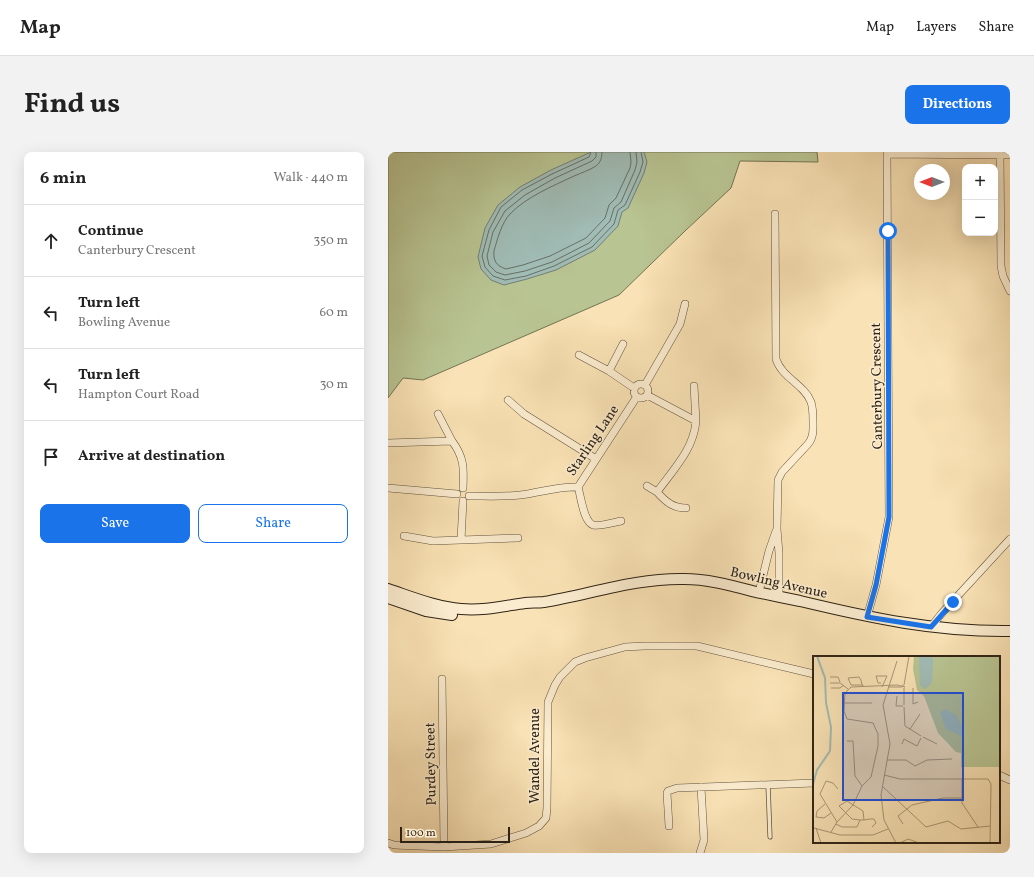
<!DOCTYPE html>
<meta charset="utf-8">
<style>
body{margin:0;font-family:Vollkorn,serif;background:#f2f2f2;color:#222}
.controls{position:absolute;right:12px;top:12px;display:grid;overflow:hidden;border-radius:8px;box-shadow:0 4px 16px #0002}
.controls button{width:36px;height:36px;display:grid;place-items:center;padding:0;border:0;border-bottom:1px solid #e0e0e0;background:#fff;color:#222;font:20px sans-serif}
.compass{position:absolute;left:526px;top:12px;width:36px;height:36px;border-radius:50%;background:#fff;box-shadow:0 4px 16px #0002;rotate:270deg}
.scale{position:absolute;left:12px;bottom:10px;width:110px;box-sizing:border-box;padding-left:4px;border:2px solid #2f2315;border-top:0;font-size:11px;line-height:14px;white-space:nowrap;color:#2f2315;-webkit-text-stroke:3px #fbeccf;paint-order:stroke}
.stop{position:absolute;width:12px;height:12px;margin:-9px;border:3px solid #1a73e8;border-radius:50%;background:#fff}
.stop.end{background:#1a73e8;border-color:#fff;box-shadow:0 1px 4px #0008}
.list{margin:0;padding:0;list-style:none}
h2{display:flex;justify-content:space-between;align-items:center;height:52px;margin:0;padding:0 16px;font-size:17px}
h2 small{font-size:13px;font-weight:400;color:#767676}
.list li{display:grid;grid-template-columns:26px 1fr auto;gap:12px;align-items:center;box-sizing:border-box;height:72px;padding:0 16px;border-top:1px solid #e0e0e0}
.list b{display:block;font-size:15px;white-space:nowrap}
.list p{margin:0;font-size:13px;white-space:nowrap;color:#767676}
.list em{font-size:13px;font-style:normal;color:#767676}
.actions{display:flex;gap:8px;padding:12px 16px}
.actions a{flex:1;padding:9px 0;border:1px solid #1a73e8;border-radius:8px;text-align:center;font-size:14px;color:#1a73e8}
.actions .main{background:#1a73e8;color:#fff}
.icon{flex:none;width:22px;height:22px;fill:none;stroke:currentColor;stroke-width:2;stroke-linecap:round;stroke-linejoin:round}
.map{position:relative;flex:none;width:622px;height:701px;overflow:hidden;border-radius:8px}
header{display:flex;align-items:center;gap:24px;box-sizing:border-box;height:56px;padding:0 20px;background:#fff;border-bottom:1px solid #e0e0e0}
header strong{font-size:19px}
nav{display:flex;gap:22px;margin-inline-start:auto;font-size:14px}
.intro{display:flex;align-items:center;justify-content:space-between;box-sizing:border-box;height:96px;padding:0 24px}
h1{margin:0;font-size:28px}
.button{padding:10px 18px;border-radius:8px;background:#1a73e8;color:#fff;font-size:14px;font-weight:700}
main{display:flex;gap:24px;padding:0 24px}
aside{flex:1;background:#fff;border-radius:8px;box-shadow:0 4px 16px #0002}
.map>svg:first-child{display:block}
</style>
<header>
<strong>Map</strong>
<nav><a>Map</a><a>Layers</a><a>Share</a></nav>
</header>
<div class="intro"><h1>Find us</h1><a class="button">Directions</a></div>
<main>
<aside>
<h2>6 min<small>Walk · 440 m</small></h2>
<ul class="list">
<li><svg class="icon" aria-label="ahead" viewBox="0 0 24 24"><path d="M12 20V5M6 11l6-6 6 6"/></svg><div><b>Continue</b><p>Canterbury Crescent</p></div><em>350 m</em></li>
<li><svg class="icon" aria-label="left" viewBox="0 0 24 24"><path d="M17 20v-9H6M10 6l-5 5 5 5"/></svg><div><b>Turn left</b><p>Bowling Avenue</p></div><em>60 m</em></li>
<li><svg class="icon" aria-label="left" viewBox="0 0 24 24"><path d="M17 20v-9H6M10 6l-5 5 5 5"/></svg><div><b>Turn left</b><p>Hampton Court Road</p></div><em>30 m</em></li>
<li><svg class="icon" aria-label="arrive" viewBox="0 0 24 24"><path d="M6 21V4h12l-3 4 3 4H6"/></svg><div><b>Arrive at destination</b></div></li>
</ul>
<div class="actions"><a class="main">Save</a><a>Share</a></div>
</aside>
<div class="map">
<svg width="622" height="701" viewBox="0 0 622 701">
<rect width="100%" height="100%" fill="#f9e2b5"/>
<filter id="stains"><feTurbulence type="fractalNoise" baseFrequency=".005" numOctaves="4"/><feColorMatrix values="0 0 0 0 .2 0 0 0 0 .09 0 0 0 0 .02 0 0 0 .5 -.17"/></filter>
<radialGradient id="worn" r=".72"><stop offset=".6" stop-color="#630" stop-opacity="0"/><stop offset="1" stop-color="#630" stop-opacity=".3"/></radialGradient>
<path fill="#b8c492" stroke="#747454" d="M0,0h429l1,10 -78,-1 -9,27 -46,43 -66,64 -196,85 -20,-2 -15,20z"/>
<path fill="#a0bcb5" stroke="#737f75" d="M203,0h53l3,10 -3,11 -16,35 -6,4 -4,14 -23,24 -39,20 -29,9 -23,6 -13,-5 -10,-11 -3,-12 7,-29 13,-23 22,-18 31,-17z"/>
<g fill="none" stroke-linecap="round" stroke-linejoin="round">
<path stroke="#687065" stroke-width="1" d="M203,0l-2,5 -37,17 -30,16 -21,17 -12,23 -7,26 3,11 8,9 12,4 21,-4 28,-10 38,-19 22,-23 4,-14 7,-5 15,-33 3,-10 -2,-10
M208,0v5l-4,4 -37,17 -30,17 -20,16 -12,21 -6,24 2,9 7,7 9,3 20,-4 27,-9 37,-19 21,-22 4,-13 7,-6 14,-32 2,-8 -1,-10
M214,0c0,5 -1,10 -6,14 -6,4 -15,7 -22,10 -21,10 -48,21 -64,38 -8,8 -13,26 -16,37 -1,9 2,15 12,18l17,-4 27,-9 36,-18 19,-20 4,-13 7,-7 14,-30 1,-6 -1,-10"/>
<defs>
<path id="lane" d="M380,633l2,52"/>
<path id="street" d="M499,2l123,1
M612,3l1,111 2,10 7,15
M387,62l1,145c6,19 28,25 35,43 2,6 2,12 2,19 0,8 1,16 -5,23l-26,28 -4,8 -1,49 2,24v44
M191,203l30,16 25,17
M221,219l14,-27
M246 239a7 7 0 1 1 14 0a7 7 0 1 1-14 0Z
M257,233l35,-61 5,-20
M306,234l2,35
M259,243l49,26c-2,28 -23,49 -39,71 9,10 16,16 29,16
M120,248l16,14 72,45
M64,289c12,16 12,27 11,47
M0,291l64,-2 -14,-27
M259,334l10,6
M190,335c3,9 5,34 15,38 6,2 22,-3 28,-4
M0,336l69,6
M81,344c17,0 34,1 51,-1 19,-2 38,-9 58,-8l58,-89
M16,384l29,5 28,-1 2,-39
M73,388l57,-2
M371,440l10,-41 7,-20
M479,465l9,-32 13,-68 -2,-365
M543,475l11,-14 68,-74
M54,527l2,168
M611,623l11,5
M281,674l-2,-33 1,-2 9,-3 137,-5
M0,691l6,2 50,2 47,-3 35,-11 13,-7 7,-8 1,-10 1,-106 7,-17 5,-8 15,-15 10,-4 40,-11 19,-1h53l117,28
M312,701l4,-13 -3,-53"/>
<path id="secondary" d="M0,437c24,8 48,18 73,20 22,2 43,-3 64,-6 6,-1 12,0 19,-1 47,-8 92,-24 140,-23 25,0 49,7 72,13 15,3 29,6 44,9 71,17 136,31 210,30
M0,446l38,13 26,4"/>
</defs>
<use href="#lane" stroke="#62533d" stroke-width="5"/>
<use href="#street" stroke="#62533d" stroke-width="8"/>
<use href="#secondary" stroke="#2f2315" stroke-width="12"/>
<use href="#lane" stroke="#fbeccf" stroke-width="3.5"/>
<use href="#street" stroke="#fbeccf" stroke-width="7"/>
<use href="#secondary" stroke="#fbeccf" stroke-width="10"/>
</g>
<g fill="none" stroke-linecap="round" stroke-linejoin="round">
<path stroke="#1a73e8" stroke-width="5" d="M500,79l1,286 -13,68 -9,32 64,10 22,-25"/>
</g>
<g text-anchor="middle" stroke-width="3" stroke-linejoin="round" paint-order="stroke">
<g font-size="14" fill="#2f2315" stroke="#fbeccf">
<text transform="translate(488 234) rotate(-91)" y="5">Canterbury Crescent</text>
<text transform="translate(204 288) rotate(-56)" y="5">Starling Lane</text>
<text transform="translate(391 430) rotate(13)" y="5">Bowling Avenue</text>
<text transform="translate(146 604) rotate(-90)" y="5">Wandel Avenue</text>
<text transform="translate(42 612) rotate(-91)" y="5">Purdey Street</text>
</g>
</g>
<g transform="translate(425 504)">
<rect width="187" height="187" fill="#f9e2b5"/>
<path d="M101,0h86v111h-39v-14l-5,-1 -18,-19 -14,-37 -7,-6 -4,-21z" fill="#b8c492"/>
<path d="M106,0h13l1,6 -1,21 -7,6 -5,-3zM132,53l12,7 7,16 -1,5 -17,-8 -6,-16z" fill="#a0bcb5"/>
<path fill="none" stroke="#a0bcb5" stroke-width="2" d="M0,128l4,-14 13,-19 1,-24 -5,-24 -1,-25 -8,-22"/>
<path fill="none" stroke="#a89675" stroke-width="1" d="M17,21h8l2,5M17,27h10l8,6M68,27h-3l-2,-7h11l-5,11M49,29h-11l-3,-7 11,-1 2,3 1,5h1v2M91,29l5,-29M75,31h14M18,32h9l4,-3M100,32v16l5,-2M84,40l-1,10h7M31,47h28M91,49v-17M91,51l1,19 16,10M97,73l10,-15M110,81l14,7M34,85h6l2,35 7,10M89,88l2,-5 13,7 4,-8M74,104h19l9,6 12,-6 25,-1M71,119l16,4h88l3,5 -1,59M149,123v24l16,24M69,130l44,41 22,-6 13,8 29,-3M12,148l-8,7 -1,6 8,1 7,-5M51,164l-1,-9 -16,-10 -8,5 13,13 8,1h4l6,-1h4l2,4 -4,4M24,166l-17,-28 6,-13 7,2 5,6M23,168l6,3h15l3,-7M90,168l-5,-8 14,-11 31,-7h19M1,172l26,7h33l15,-6M3,172l5,15M18,176l6,-10 16,-17 9,-19 9,-9 7,-31v-12l-5,-11 -26,-4 -3,-8 1,-18 6,-6 46,-2 8,2 -3,-2M83,187l-12,-23 -3,-25 9,-51 -7,-39 14,-44M87,187l8,-4 11,4"/>
<path fill="#1d4ed8" fill-opacity="0.15" stroke="#1d4ed8" stroke-width="2" d="M30,37h120v107h-120z"/>
<rect width="187" height="187" fill="none" stroke="#2f2315" stroke-width="2"/>
</g>
<rect width="100%" height="100%" filter="url(#stains)"/>
<rect width="100%" height="100%" fill="url(#worn)"/>
</svg>
<div class="controls">
<button>+</button>
<button>−</button>
</div>
<svg class="compass" viewBox="-18 -18 36 36"><path d="M0-13l5 13h-10z" fill="#e53935"/><path d="M0 13l5-13h-10z" fill="#767676"/></svg>
<div class="scale">100 m</div>
<div class="stop" style="left:500px;top:79px"></div>
<div class="stop end" style="left:565px;top:450px"></div>
</div>
</main>
